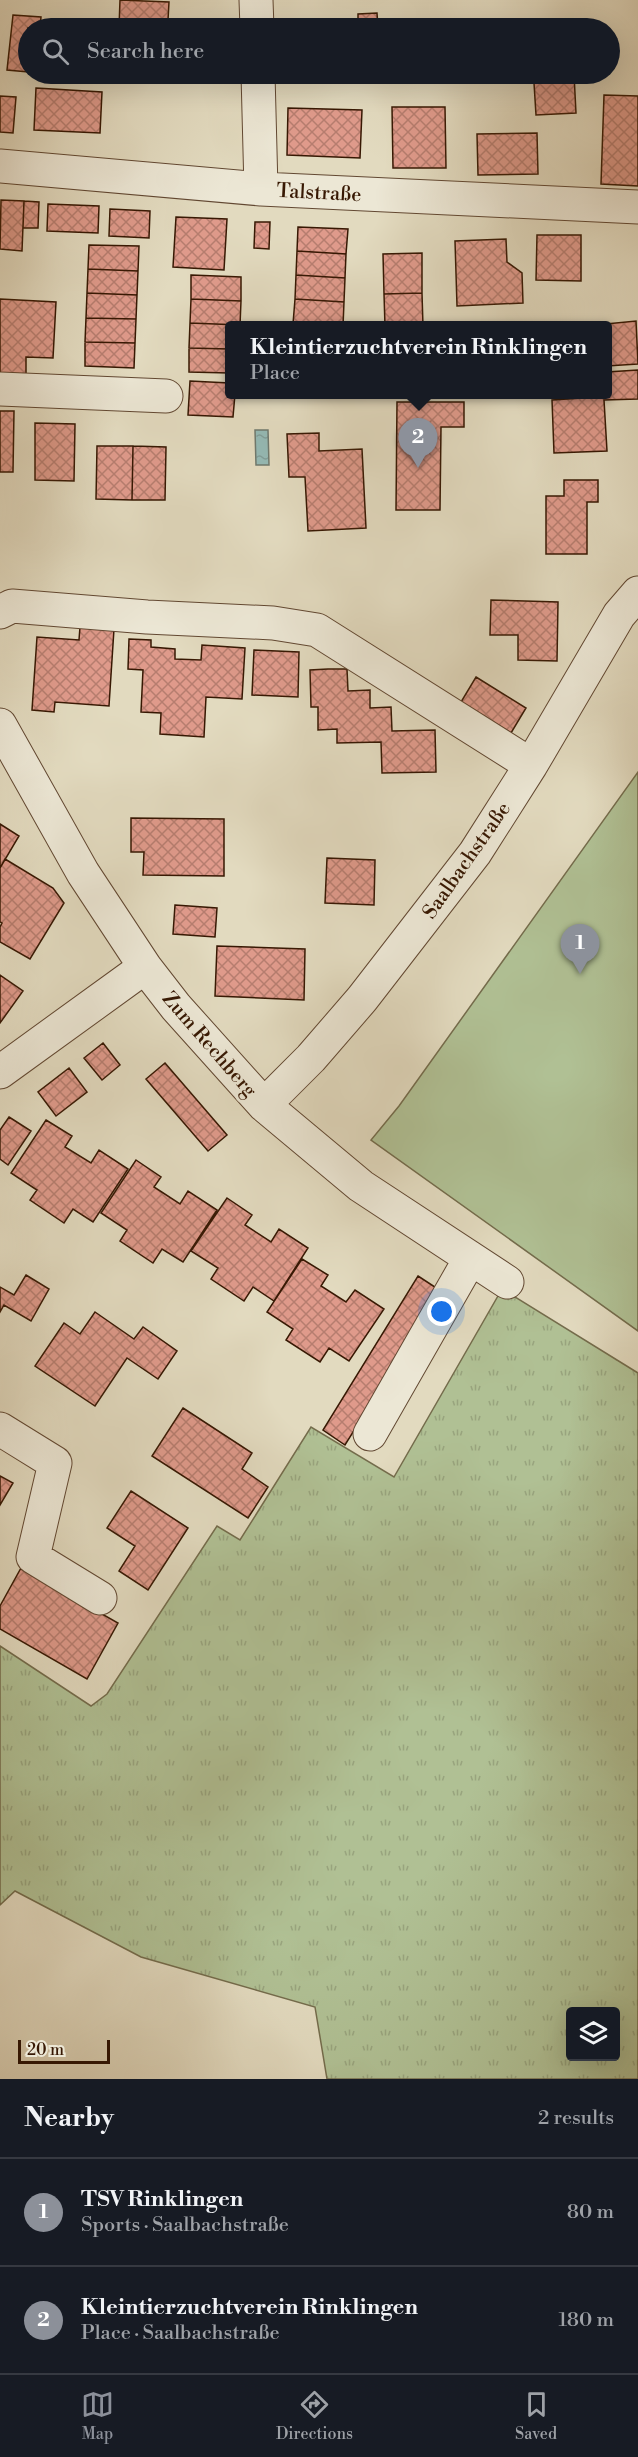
<!DOCTYPE html>
<meta charset="utf-8">
<style>
body{margin:0;font-family:"Libre Bodoni",serif;background:#242831;color:#f1f3f6}
.controls{position:absolute;right:18px;bottom:18px;display:grid;overflow:hidden;border-radius:6px;box-shadow:0 6px 24px #0002}
.controls button{width:54px;height:54px;display:grid;place-items:center;padding:0;border:0;border-bottom:2px solid #363941;background:#171b24;color:#f1f3f6;font:30px sans-serif}
.scale{position:absolute;left:18px;bottom:15px;width:92px;box-sizing:border-box;padding-left:6px;border:3px solid #371803;border-top:0;font-size:16px;line-height:21px;white-space:nowrap;color:#371803;-webkit-text-stroke:4px #ece7d5;paint-order:stroke}
.you{position:absolute;left:442px;top:1312px;width:21px;height:21px;margin:-15px;border:4px solid #fff;border-radius:50%;background:#1a73e8;box-shadow:0 0 0 9px #1a73e833}
.badge{display:grid;place-items:center;width:39px;height:39px;border-radius:50%;background:#8c9099;color:#fff;font-size:20px;font-weight:700}
.pin{position:absolute;translate:-50% -50px;filter:drop-shadow(0 2px 3px #0008)}
.pin::after{content:'';position:absolute;top:32px;width:21px;height:18px;background:inherit;clip-path:polygon(0 0,100% 0,50% 100%)}
.popup{position:absolute;left:225px;top:321px;width:387px;height:78px;box-sizing:border-box;display:grid;place-content:center;border-radius:6px;background:#171b24;filter:drop-shadow(0 2px 4px #0005);font-size:20px;white-space:nowrap;color:#9ea1a6}
.popup b{font-size:22px;color:#f1f3f6}
.popup::after{content:'';position:absolute;left:50%;top:100%;margin-left:-12px;border:12px solid transparent;border-top-color:#171b24}
.list{margin:0;padding:0;list-style:none}
h2{display:flex;justify-content:space-between;align-items:center;height:78px;margin:0;padding:0 24px;font-size:26px}
h2 small{font-size:20px;font-weight:400;color:#9ea1a6}
.list li{display:grid;grid-template-columns:39px 1fr auto;gap:18px;align-items:center;box-sizing:border-box;height:108px;padding:0 24px;border-top:2px solid #363941}
.list b{display:block;font-size:22px;white-space:nowrap}
.list p{margin:0;font-size:20px;white-space:nowrap;color:#9ea1a6}
.list em{font-size:20px;font-style:normal;color:#9ea1a6}
.icon{flex:none;width:33px;height:33px;fill:none;stroke:currentColor;stroke-width:2;stroke-linecap:round;stroke-linejoin:round}
.map{position:relative;flex:none;width:638px;height:2079px;overflow:hidden}
.search{position:absolute;background:#171b24;box-shadow:0 6px 24px #0002;left:18px;right:18px;top:18px;height:66px;display:flex;align-items:center;gap:15px;box-sizing:border-box;padding:0 21px;border-radius:33px;color:#9ea1a6;font-size:22px}
.sheet{height:294px;background:#171b24}
nav{display:flex;justify-content:space-around;align-items:center;box-sizing:border-box;height:84px;border-top:2px solid #363941;background:#171b24;font-size:16px;color:#9ea1a6}
nav a{display:grid;justify-items:center;gap:3px}
nav .on{color:#8c9099}
.map>svg:first-child{display:block}
</style>
<div class="map">
<svg width="638" height="2079" viewBox="0 0 638 2079">
<defs>
<pattern id="grass-tufts" width="24" height="20" patternUnits="userSpaceOnUse" patternTransform="scale(1.5)"><rect width="24" height="20" fill="#b0c094"/><path d="M3 7l-1-3M5 7V3M7 7l1-3M15 17l-1-3M17 17v-4M19 17l1-3" fill="none" stroke="#98a47e"/></pattern>
<pattern id="water-ripples" width="26" height="14" patternUnits="userSpaceOnUse" patternTransform="scale(1.5)"><rect width="26" height="14" fill="#95bab5"/><path d="M2 4q2-2 4 0t4 0M15 11q2-2 4 0t4 0" fill="none" stroke="#819f9a"/></pattern>
<pattern id="building-cross-hatch" width="8" height="8" patternUnits="userSpaceOnUse" patternTransform="scale(1.5)"><rect width="8" height="8" fill="#df9a8b"/><path d="M0 0l8 8M0 8l8-8" fill="none" stroke="#b67d6f"/></pattern>
</defs>
<rect width="100%" height="100%" fill="#e2dabf"/>
<filter id="stains"><feTurbulence type="fractalNoise" baseFrequency=".00333" numOctaves="4"/><feColorMatrix values="0 0 0 0 .2 0 0 0 0 .09 0 0 0 0 .02 0 0 0 .5 -.17"/></filter>
<radialGradient id="worn" r=".72"><stop offset=".6" stop-color="#630" stop-opacity="0"/><stop offset="1" stop-color="#630" stop-opacity=".3"/></radialGradient>
<path fill="url(#grass-tufts)" stroke="#746c4c" stroke-width="1.5" fill-rule="evenodd" d="M502,1289l136,84v706h-311l-12,-72 -174,-50 -126,-66 -15,14v-259l91,60 16,-12 110,-168 23,14 71,-113 83,50zM570,2012h46v44h-46z"/>
<path fill="#b0c094" stroke="#746c4c" stroke-width="1.5" d="M638,772v559l-267,-191 28,-34z"/>
<path fill="url(#water-ripples)" stroke="#6f796e" stroke-width="1.5" d="M255,430h13l1,35h-13z"/>
<path fill="url(#building-cross-hatch)" stroke="#371803" stroke-width="1.5" d="M120,0l49,2 -1,18 50,3 -1,5h-98z
M377,13l1,15h-20v-14z
M13,15l28,2 -1,11h-12v44l-21,-2z
M282,22h57v6h-57z
M548,74h26l2,39 -40,2 -2,-32h15z
M36,88l66,4 -2,41 -66,-3z
M604,95l34,1v90l-37,-2z
M0,96l16,1 -3,36 -13,-1z
M392,107h53l1,61h-53z
M288,108l74,2 -2,48 -73,-3z
M537,133l1,41 -60,1 -1,-41z
M1,200l23,1 -2,50 -22,-2z
M24,201l15,1 -1,26h-15z
M48,204l51,2 -1,27 -51,-2z
M110,209l40,2 -1,27 -40,-2z
M176,217l51,2 -3,51 -51,-3z
M255,222h15l-1,27 -15,-1z
M298,227l50,2 -2,25 -49,-3z
M537,235h44v46l-45,-1z
M506,239l1,23 15,11 1,30 -66,3 -2,-65z
M89,245l50,1 -1,25 -50,-2z
M297,251l49,3 -1,24 -49,-3z
M422,253v40l-38,1 -1,-40z
M88,269l50,2 -1,24 -50,-2z
M191,275l50,2v24l-50,-2z
M296,275l49,3 -1,24 -49,-3z
M87,293l50,2 -1,24 -50,-1z
M422,293l1,33h-38l-1,-32z
M0,299l56,3 -3,56 -27,-1v17l-26,-1z
M191,299l50,2 -1,24 -50,-2z
M295,299l49,3 -1,24 -50,-2z
M86,318l50,1 -1,24 -50,-1z
M636,321l2,43 -31,2v-40h-22z
M190,323l50,2v1h-11v23l-40,-1z
M85,342l50,1 -1,25 -49,-2z
M189,348l40,1v24l-40,-1z
M638,370v29l-34,1 3,51 -53,2 -2,-53 30,-2v-4h25v-22z
M190,381l39,2v11h6l-2,23 -45,-2z
M397,402h67v25h-23l-1,83h-44z
M0,411h14l-1,61h-13z
M35,423l40,1 -1,57 -39,-1z
M319,433v18l43,-2 4,79 -58,3 -3,-54h-16l-2,-43z
M97,446h36l-1,54 -36,-1z
M133,446l33,1 -1,53h-33z
M564,480h34v22h-11v52h-41v-58h18z
M491,600l67,2 -1,59 -39,-1v-25h-28z
M80,627l34,2 -5,77 -54,-4 -1,10 -22,-2 5,-73 42,3z
M129,639l22,1v7l24,2v10l26,1 1,-15 43,3 -3,51 -36,-2 -2,40 -44,-3 1,-21 -20,-1 2,-42 -15,-1z
M254,650l45,2 -1,45 -46,-2z
M328,669h19l1,22 22,-1v18l21,-1 1,24 43,-1 1,42 -54,1 -1,-31 -44,1v-14l-19,1v-23h-7l-1,-37z
M476,677l50,31 -15,25 -50,-31z
M131,818l93,1v57l-81,-1 1,-23h-13z
M0,824l19,12 -19,32z
M327,858l48,2 -1,45 -49,-2z
M5,859l48,29 11,15 -34,56 -30,-17v-15l2,-4 -2,-1v-54z
M175,905l42,3 -2,29 -42,-3z
M217,946l88,3 -1,51 -89,-4z
M0,975l23,16 -23,32z
M103,1043l17,22 -18,15 -18,-22z
M165,1063l62,72 -19,16 -62,-72z
M69,1068l18,24 -31,24 -18,-24z
M9,1117l22,14 -23,34 -8,-6v-29z
M46,1120l26,16 -7,11 26,16 8,-13 29,19 -35,53 -20,-13 -9,14 -34,-23 7,-10 -26,-17z
M136,1160l25,17 -7,10 26,17 8,-13 29,19 -34,52 -21,-13 -9,14 -33,-22 7,-11 -26,-17z
M227,1198l25,17 -7,10 26,17 8,-13 29,19 -34,53 -21,-14 -9,14 -33,-22 7,-11 -27,-17z
M302,1259l26,16 -7,11 25,16 9,-12 29,19 -35,52 -20,-13 -9,14 -34,-22 7,-11 -26,-17z
M26,1275l23,14 -18,32 -27,-16 -4,7v-25l14,8z
M418,1276l23,15 -96,154 -22,-15z
M95,1312l39,27 9,-12 34,24 -19,28 -31,-21 -32,48 -60,-40 29,-43 16,11z
M183,1408l69,45 -10,16 26,18 -20,31 -96,-62z
M0,1476l13,7 -13,22z
M131,1491l57,37 -40,62 -29,-19 16,-25 -28,-18z
M21,1568l97,55 -31,56 -87,-50v-23z"/>
<g fill="none" stroke-linecap="round" stroke-linejoin="round">
<defs>
<path id="minor" d="M256,0l1,28
M258,74l3,115
M0,166l261,23 377,18
M0,389l166,7
M0,612l12,-6 135,11 126,6 44,7 214,135
M0,725l83,148 62,94 31,40 88,98 97,81 146,96
M0,1072l145,-105
M264,1105l47,-47 51,-59 113,-146 56,-88 88,-150 19,-22
M0,1429l55,34 -22,94 67,41
M370,1434l100,-175"/>
</defs>
<use href="#minor" stroke="#624832" stroke-width="35"/>
<use href="#minor" stroke="#ece7d5" stroke-width="33"/>
</g>
<g text-anchor="middle" stroke-width="6" stroke-linejoin="round" paint-order="stroke">
<g font-size="20" fill="#371803" stroke="#ece7d5">
<text transform="translate(319 192) rotate(3)" y="7">Talstraße</text>
<text transform="translate(466 860) rotate(-55)" y="7">Saalbachstraße</text>
<text transform="translate(210 1044) rotate(49)" y="7">Zum Rechberg</text>
</g>
</g>
<rect width="100%" height="100%" filter="url(#stains)"/>
<rect width="100%" height="100%" fill="url(#worn)"/>
</svg>
<div class="controls">
<button><svg class="icon" aria-label="layers" viewBox="0 0 24 24"><path d="M12 4l9 5-9 5-9-5zM3 14l9 5 9-5"/></svg></button>
</div>
<div class="scale">20 m</div>
<div class="you"></div>
<div class="pin badge" style="left:580px;top:974px">1</div>
<div class="pin badge" style="left:418px;top:468px">2</div>
<div class="popup"><b>Kleintierzuchtverein Rinklingen</b>Place</div>
<div class="search"><svg class="icon" aria-label="search" viewBox="0 0 24 24"><circle cx="10" cy="10" r="6"/><path d="M15 15l6 6"/></svg>Search here</div>
</div>
<section class="sheet">
<h2>Nearby<small>2 results</small></h2>
<ul class="list">
<li><span class="badge">1</span><div><b>TSV Rinklingen</b><p>Sports · Saalbachstraße</p></div><em>80 m</em></li>
<li><span class="badge">2</span><div><b>Kleintierzuchtverein Rinklingen</b><p>Place · Saalbachstraße</p></div><em>180 m</em></li>
</ul>
</section>
<nav>
<a class="on"><svg class="icon" aria-label="map" viewBox="0 0 24 24"><path d="M3 6l6-2 6 2 6-2v14l-6 2-6-2-6 2zM9 4v14M15 6v14"/></svg>Map</a>
<a><svg class="icon" aria-label="directions" viewBox="0 0 24 24"><path d="M12 3l9 9-9 9-9-9zM9 14v-3h6M13 9l2 2-2 2"/></svg>Directions</a>
<a><svg class="icon" aria-label="saved" viewBox="0 0 24 24"><path d="M7 4h10v16l-5-4-5 4z"/></svg>Saved</a>
</nav>
